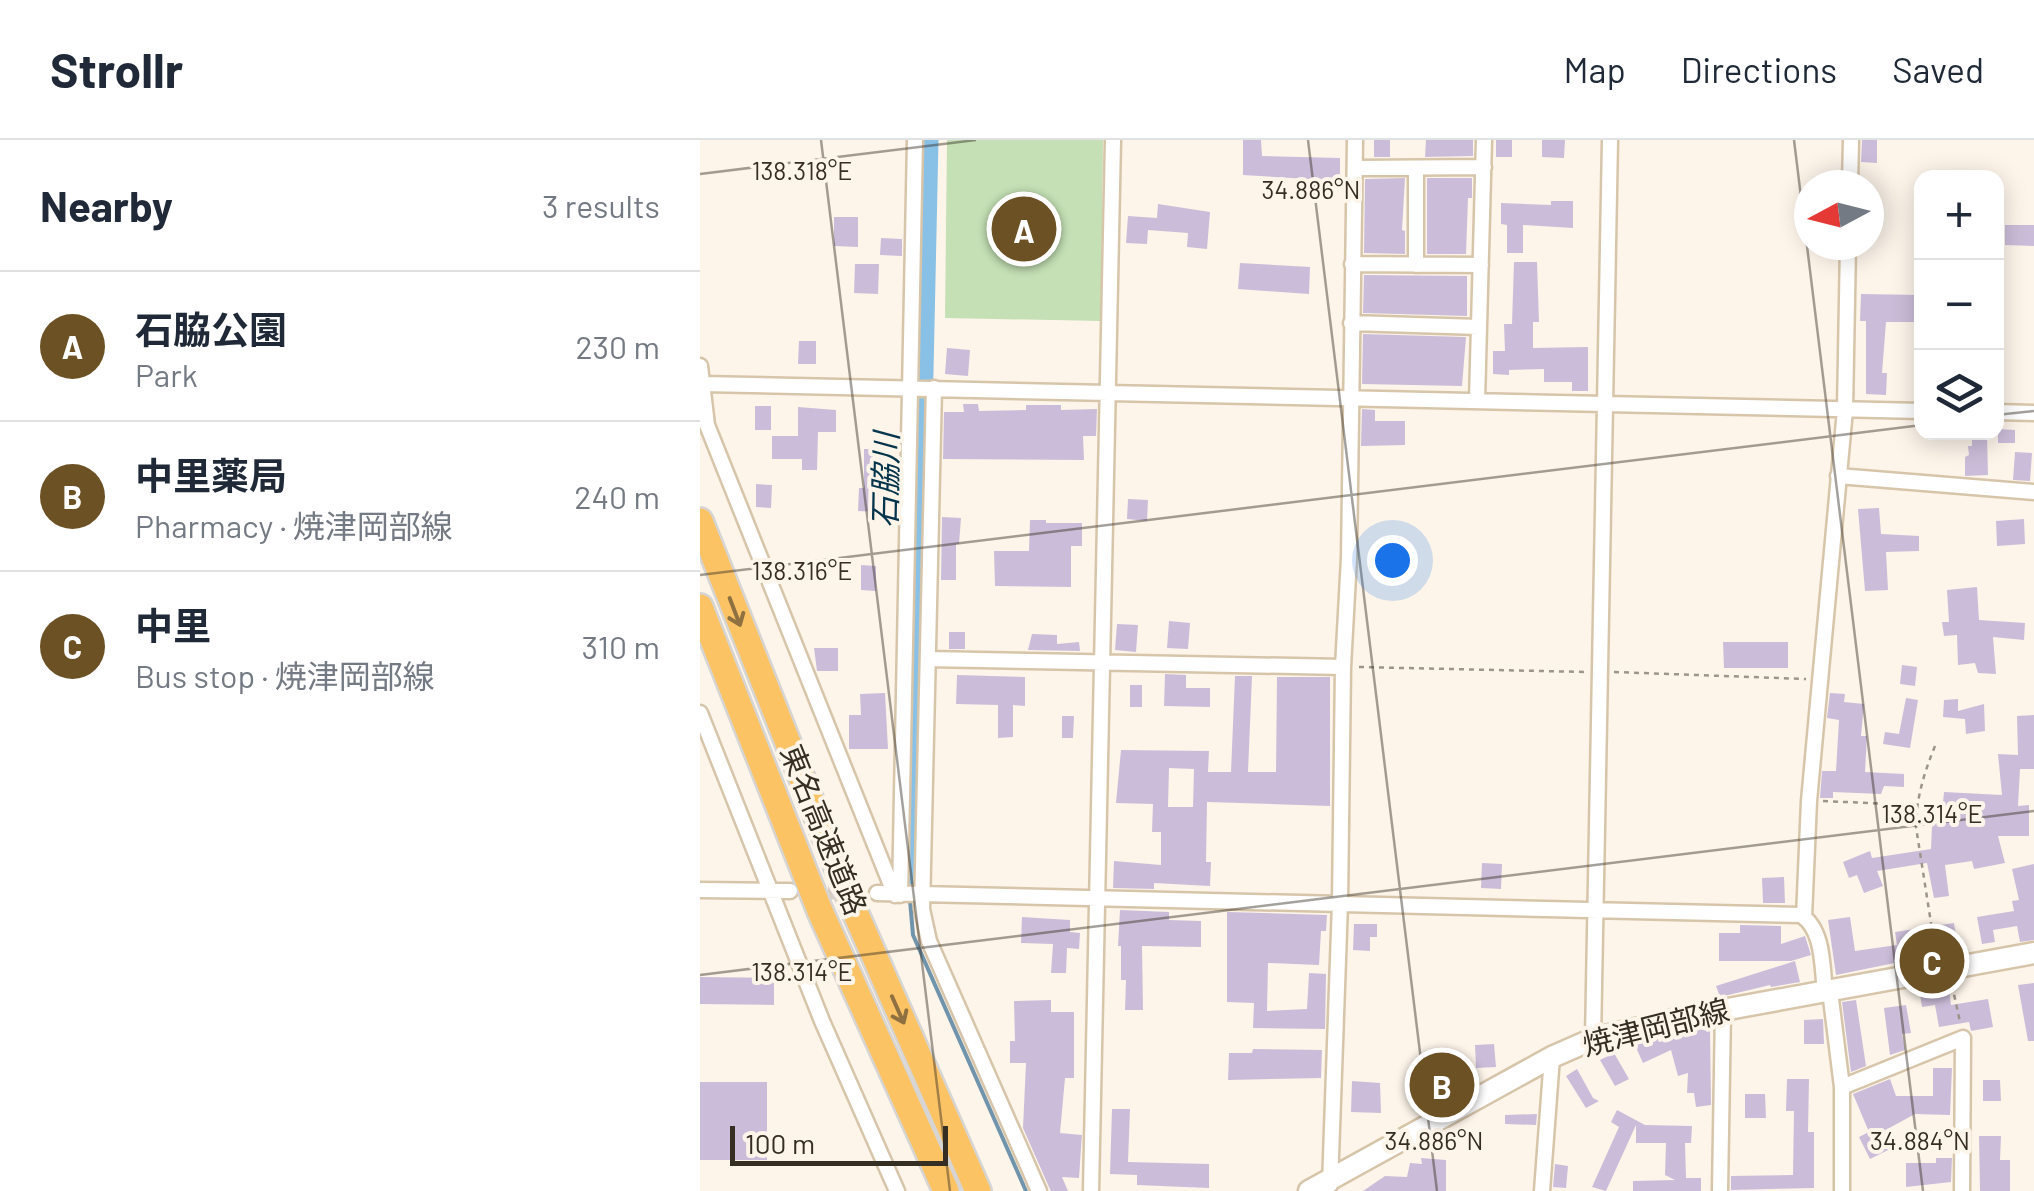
<!DOCTYPE html>
<meta charset="utf-8">
<style>
body{margin:0;font-family:Barlow,"Noto Sans JP",sans-serif;background:#f6f6f7;color:#1f2937}
.controls{position:absolute;right:30px;top:30px;display:grid;overflow:hidden;border-radius:20px;box-shadow:0 5px 25px #0003}
.controls button{width:90px;height:90px;display:grid;place-items:center;padding:0;border:0;border-bottom:2px solid #e0e1e3;background:#fff;color:#1f2937;font:50px sans-serif}
.compass{position:absolute;left:1094px;top:30px;width:90px;height:90px;border-radius:50%;background:#fff;box-shadow:0 5px 25px #0003;rotate:263deg}
.scale{position:absolute;left:30px;bottom:25px;width:218px;box-sizing:border-box;padding-left:10px;border:5px solid #352e23;border-top:0;font-size:28px;line-height:35px;white-space:nowrap;color:#352e23;-webkit-text-stroke:8px #fdf5ea;paint-order:stroke}
.you{position:absolute;left:692px;top:420px;width:35px;height:35px;margin:-25px;border:8px solid #fff;border-radius:50%;background:#1a73e8;box-shadow:0 0 0 15px #1a73e833}
.badge{display:grid;place-items:center;width:65px;height:65px;border-radius:50%;background:#6b5123;color:#fff;font-size:32px;font-weight:700}
.pin{position:absolute;translate:-50% -50%;border:5px solid #fff;box-shadow:0 2px 10px #0006}
.list{margin:0;padding:0;list-style:none}
h2{display:flex;justify-content:space-between;align-items:center;height:130px;margin:0;padding:0 40px;font-size:42px}
h2 small{font-size:32px;font-weight:400;color:#747a83}
.list li{display:grid;grid-template-columns:65px 1fr auto;gap:30px;align-items:center;box-sizing:border-box;height:150px;padding:0 40px;border-top:2px solid #e0e1e3}
.list b{display:block;font-size:38px;white-space:nowrap}
.list p{margin:0;font-size:32px;white-space:nowrap;color:#747a83}
.list em{font-size:32px;font-style:normal;color:#747a83}
.icon{flex:none;width:55px;height:55px;fill:none;stroke:currentColor;stroke-width:2;stroke-linecap:round;stroke-linejoin:round}
.map{position:relative;flex:none;width:1334px;height:1051px;overflow:hidden}
header{display:flex;align-items:center;gap:60px;box-sizing:border-box;height:140px;padding:0 50px;background:#fff;border-bottom:2px solid #e0e1e3}
header strong{font-size:48px}
nav{display:flex;gap:55px;margin-inline-start:auto;font-size:35px}
main{display:flex}
aside{flex:1;background:#fff}
.map>svg:first-child{display:block}
</style>
<header>
<strong>Strollr</strong>
<nav><a>Map</a><a>Directions</a><a>Saved</a></nav>
</header>
<main>
<aside>
<h2>Nearby<small>3 results</small></h2>
<ul class="list">
<li><span class="badge">A</span><div><b>石脇公園</b><p>Park</p></div><em>230 m</em></li>
<li><span class="badge">B</span><div><b>中里薬局</b><p>Pharmacy · 焼津岡部線</p></div><em>240 m</em></li>
<li><span class="badge">C</span><div><b>中里</b><p>Bus stop · 焼津岡部線</p></div><em>310 m</em></li>
</ul>
</aside>
<div class="map">
<svg width="1334" height="1051" viewBox="0 0 1334 1051">
<rect width="100%" height="100%" fill="#fdf5ea"/>
<path fill="#c4e0b4" d="M247,0h156l-2,181 -156,-3z"/>
<g fill="none" stroke-linecap="round" stroke-linejoin="round">
<path stroke="#7094ab" stroke-width="4" d="M210,760l3,35 113,256"/>
<path stroke="#89c0e5" stroke-width="25" d="M210,742l16,-742"/>
</g>
<path fill="#cbbdd9" fill-rule="evenodd" d="M543,0h18l1,16 78,2v23l-97,-6z
M674,0h16v17h-16z
M726,0h47v16l-48,1z
M796,0h16v17h-16z
M842,0h23l-1,18 -22,-1z
M1162,0h15v23l-16,-1z
M705,38l-3,52 3,1v23l-41,-1 1,-74z
M727,38h45v20h-4l-2,56h-39z
M851,61h22v27l-50,-3v28h-16v-28l-6,-1v-21l50,2z
M458,64l52,8 -3,37 -20,-2 1,-14 -40,-3 -1,14 -21,-1 2,-27 29,2z
M134,77h24v30l-24,-1z
M1305,85h29v21l-29,-1z
M181,98l21,1v17l-22,-1z
M814,122h23l2,60h-6v26l55,-1v44h-16v-9h-28v-13l-35,1v5l-16,-1v-23h12l-1,-27h8z
M540,123l70,4 -1,27 -71,-5z
M155,124h24l-1,30 -24,-1z
M664,135l103,1v40l-104,-3z
M1161,154l61,1v27h-36l-4,51h5l-1,22 -20,-1v-73h-6z
M663,194l103,3 -4,49 -100,-2z
M99,201h17v23h-18z
M247,208l23,2 -2,26 -23,-2z
M263,264h15l1,7 47,-1v-5h35v5l36,-1 -1,27h-13l1,24 -141,-1 1,-47h20z
M55,266h16v24h-16z
M98,267l38,3v22h-18l-1,38h-15v-11h-30v-23h26z
M662,269l13,1v11h30v24l-44,1z
M1298,289l17,1v13h-17z
M1272,296h15l1,39 -23,1v-19l4,-2 -1,-9h4z
M164,309h16l-2,63 -20,-1 1,-23h5z
M1315,312l17,1 -2,28 -17,-1z
M56,344l16,1 -1,23 -15,-1z
M428,359l20,1 -1,21 -20,-2z
M1179,368l2,26 38,2v15l-33,1 2,38 -23,1 -7,-82z
M242,377l19,1 -2,26h-3v36h-15z
M1324,379l1,25 -28,2 -1,-25z
M330,380h16v3h36v23h-11v41l-76,-1 -1,-35h35z
M161,425l15,1v25l-15,-1z
M1277,447l2,33 46,3 -1,17 -31,-3 3,37 -18,-1 -3,-10 -17,2 -1,-30 -13,1 -2,-14h7l-2,-32z
M469,481l21,2 -2,26 -21,-1z
M417,484l21,1 -2,27 -21,-2z
M249,492h16v17h-16z
M332,494l25,1v9l22,-2 1,9 -52,-1z
M1023,502h65v26h-64z
M114,508h24v23h-21z
M1202,525l15,2 -2,19 -15,-2z
M465,534l21,1v13h24v19l-46,-1z
M257,535l68,2v29l-12,-1v32l-15,1v-33l-42,-1z
M535,536h17l-4,96h28l1,-95h53v129l-123,-4 -1,60h5l-1,24 -56,-3v6l-41,-1 1,-27 47,4v-33h-9l1,-28 -37,-1 5,-53 88,1 -1,21h23zM469,628l25,1 -1,38h-25z
M430,545h12v22h-12z
M185,553l3,56h-39v-34h12l-1,-21z
M1130,553l15,1 -1,8 20,2 -3,32h6l-2,36 39,2v13l-20,-1 -3,8 -48,-2v6h-13l2,-27h14l3,-51 -12,-2z
M1206,558l12,2 -8,48 -27,-4 2,-12 14,2z
M1258,559v12l26,-7 1,27 -19,3 -1,-15 -22,-2 1,-17z
M1334,575v54h-14l-2,37 11,-1v31h-31l7,27 -31,6 -2,-8 -27,4 4,31 -15,2 -7,-35 -50,8 6,15 -19,7 -7,-18 -8,3 -6,-16 27,-11 2,7 59,-9 1,-23 -9,-1 1,-14 18,2 2,-21 58,3 -4,-41 20,1 -1,-39z
M362,576h12l-1,22h-11z
M782,723l20,1 -1,25 -20,-1z
M1334,724v76l-14,2 -3,-16 -24,4 2,12 -13,2 -5,-27 37,-6 -2,-10 7,-1 -7,-31z
M1084,737l1,26h-22l-1,-25z
M420,770l49,2v8l32,1v26l-59,-1 1,64h-18l1,-30h-5v-34h-3z
M527,772l100,3 -1,16h-5l-2,34 -51,-2 -1,48 40,-2 2,-36 17,1 -1,55 -72,-1 1,-25 -27,-1z
M322,777l48,3v12l10,1 -1,16 -12,-1 -1,25h-15l2,-29 -32,-1z
M1150,777l5,34 42,-6 -2,-13 59,-9 4,27 -122,25 -8,-55z
M654,784h23v13h-7v14l-17,-1z
M1040,785l41,1v18l24,-8 6,19 -20,6h-72v-28h21z
M1095,821l5,21 -29,5 -1,-2 -50,12 -4,-11z
M0,837l74,1v27l-74,-1z
M1248,843l3,22 37,-6 5,28 -22,4 -2,-9 -30,5 -4,-22 -13,2 -3,-19z
M1334,843v58h-6l-10,-56z
M351,860v12h23v66h-9l-5,55 22,2 -1,13 -2,30 -17,-1 6,14h-17l-2,-4 -26,-59 3,-65h-16v-22h5l-1,-40z
M1156,860l10,66 -15,6 -9,-70z
M1206,865l5,28 -9,1 3,16 -15,5 -6,-47z
M1123,879l1,25h-20v-24z
M1010,888l1,77 -15,2 -2,-14h-7l1,-20 -10,3 -7,-26 -28,13 -9,-20 23,-5 2,4 37,-9v-4z
M794,904l2,23 -20,1 -1,-23z
M553,909l69,1 -1,28 -93,2 1,-27h23z
M914,913l15,26 -14,7 -15,-26z
M1233,928h19l-2,47 -35,-1 -35,19 8,17 -18,9 -11,-22 10,-5 -16,-38 37,-15 6,17h37z
M877,929l16,29 6,3 -13,7 -20,-32z
M731,936h21v19l-21,1z
M1087,939h22l-1,53h6v56l-83,2v-14l62,-1 1,-64h-8z
M1283,940h17l1,21h-18z
M652,941l28,2 1,30 -30,-1z
M0,942h67v78h-67z
M1045,954h20l1,24h-21z
M412,969h18l-2,53 81,2v24l-72,-3v-10l-27,-1z
M917,970l28,15 47,1 -1,17h-6l1,35h15v13h-68v-10l42,-1 -10,-5 1,-32h-30v-18l-30,66 -14,-4 27,-60 -8,-5z
M837,974l-1,11 -31,-1v-9z
M1279,996h22l-1,24h10v31h-30z
M721,1018l25,2v31h-83l22,-15 22,1 3,-14 12,1z
M1236,1018h16l-1,24 -45,5v-24h30z
M855,1024l13,2 -2,22 -13,-1z"/>
<g fill="none" stroke-linecap="round" stroke-linejoin="round">
<path stroke="#d5cdc2" stroke-width="14" stroke-dasharray="14 7" stroke-linecap="butt" d="M107,752l70,1"/>
<defs>
<path id="minor" d="M655,28l129,-1
M1150,45l1,-45
M652,124l129,1
M716,125v-97
M651,183l128,4
M0,226l7,59 188,470
M2,244l1220,27
M234,248l-12,521 7,32 110,250
M777,261l7,-261
M1296,272l38,1
M1138,336l196,16
M228,519l415,8
M0,573l122,308 75,170
M0,750l90,1
M177,753l924,22c23,15 21,52 24,77
M200,755l15,-755
M1104,777l5,-116 36,-391 3,-165
M1130,851l12,96v104
M893,899l17,-899
M1142,947l121,-49 -1,153
M630,1045l10,-282 3,-236 6,-109 6,-418
M391,1051l22,-1051
M842,1051l10,-134
M1020,1051l3,-180"/>
<path id="secondary" d="M609,1051l243,-134 41,-18 97,-23 344,-63"/>
<path id="motorway" d="M0,381l155,391 123,279
M0,467l120,304 126,280"/>
</defs>
<use href="#minor" stroke="#d7c5aa" stroke-width="19"/>
<use href="#secondary" stroke="#d7c5aa" stroke-width="25"/>
<use href="#motorway" stroke="#d7d5d3" stroke-width="30"/>
<path stroke="#9c958a" stroke-width="2.5" stroke-dasharray="5 5" stroke-linecap="butt" d="M659,527l227,5
M914,532l192,7
M1235,606c-11,27 -19,53 -19,81l20,128
M1123,661l68,3 23,6
M1252,845l8,37"/>
<use href="#minor" stroke="#fff" stroke-width="14"/>
<use href="#secondary" stroke="#fff" stroke-width="20"/>
<use href="#motorway" stroke="#fcc365" stroke-width="25"/>
</g>
<defs><path id="oneway-shaft" d="M-6 0H5M1.5-3L5.5 0L1.5 3" fill="none" stroke-width="1.6" stroke-linecap="round" stroke-linejoin="round" transform="scale(2.5)"/></defs>
<g stroke="#8f7141">
<use href="#oneway-shaft" transform="translate(35 472) rotate(69)"/>
<use href="#oneway-shaft" transform="translate(198 870) rotate(66)"/>
</g>
<path fill="none" stroke="#352e23" stroke-width="2.5" stroke-opacity="0.45" d="M121,0l129,1051M608,0l129,1051M1094,0l129,1051M0,34l276,-34M1296,275l38,-4M0,435l1222,-150M0,835l1334,-164"/>
<g text-anchor="middle" stroke-width="8" stroke-linejoin="round" paint-order="stroke">
<g font-size="30" fill="#352e23" stroke="#fdf5ea">
<text transform="translate(123 690) rotate(68)" y="10">東名高速道路</text>
<text transform="translate(956 888) rotate(-14)" y="10">焼津岡部線</text>
</g>
<g font-size="32" font-style="italic" fill="#05344d" stroke="#fdf5ea">
<text transform="translate(186 340) rotate(-89)" y="11">石脇川</text>
</g>
</g>
<g font-size="25" text-anchor="middle" fill="#352e23" stroke="#fdf5ea" stroke-width="8" stroke-linejoin="round" paint-order="stroke">
<text x="102" y="40">138.318°E</text>
<text x="611" y="59">34.886°N</text>
<text x="102" y="440">138.316°E</text>
<text x="1232" y="683">138.314°E</text>
<text x="102" y="841">138.314°E</text>
<text x="734" y="1010">34.886°N</text>
<text x="1220" y="1010">34.884°N</text>
</g>
</svg>
<div class="controls">
<button>+</button>
<button>−</button>
<button><svg class="icon" aria-label="layers" viewBox="0 0 24 24"><path d="M12 4l9 5-9 5-9-5zM3 14l9 5 9-5"/></svg></button>
</div>
<svg class="compass" viewBox="-18 -18 36 36"><path d="M0-13l5 13h-10z" fill="#e53935"/><path d="M0 13l5-13h-10z" fill="#747a83"/></svg>
<div class="scale">100 m</div>
<div class="you"></div>
<div class="pin badge" style="left:324px;top:89px">A</div>
<div class="pin badge" style="left:742px;top:945px">B</div>
<div class="pin badge" style="left:1232px;top:821px">C</div>
</div>
</main>
